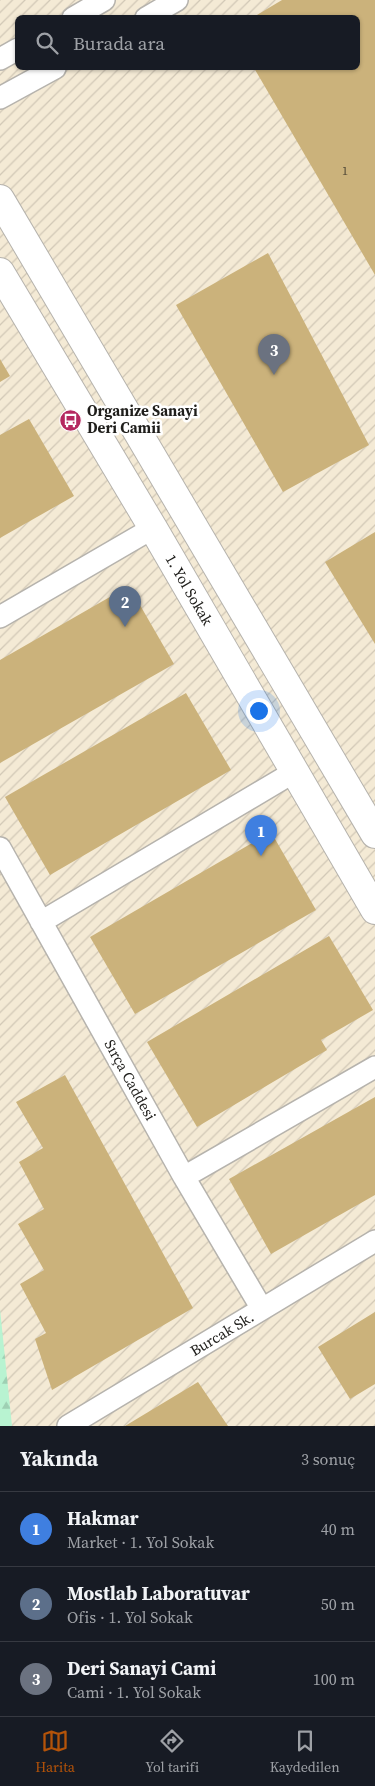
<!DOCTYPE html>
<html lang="tr">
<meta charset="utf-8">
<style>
body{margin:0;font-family:"Source Serif 4",serif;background:#20242c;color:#f1f3f6}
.you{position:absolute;left:258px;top:710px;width:18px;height:18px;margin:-12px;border:4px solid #fff;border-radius:50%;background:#1a73e8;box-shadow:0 0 0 8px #1a73e833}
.badge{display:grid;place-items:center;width:32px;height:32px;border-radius:50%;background:#b45309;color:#fff;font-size:16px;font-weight:700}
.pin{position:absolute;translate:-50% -41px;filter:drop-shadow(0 1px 2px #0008)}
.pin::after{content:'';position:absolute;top:26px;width:18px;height:15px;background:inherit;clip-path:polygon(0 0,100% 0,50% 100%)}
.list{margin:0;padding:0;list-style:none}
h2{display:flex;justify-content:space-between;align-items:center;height:65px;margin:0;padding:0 20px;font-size:21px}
h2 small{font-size:16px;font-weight:400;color:#9ea1a6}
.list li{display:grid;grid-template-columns:32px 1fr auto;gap:15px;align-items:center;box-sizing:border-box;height:75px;padding:0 20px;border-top:1px solid #363941}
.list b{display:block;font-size:19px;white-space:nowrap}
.list p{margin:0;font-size:16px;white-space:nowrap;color:#9ea1a6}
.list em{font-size:16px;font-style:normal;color:#9ea1a6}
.icon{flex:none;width:28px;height:28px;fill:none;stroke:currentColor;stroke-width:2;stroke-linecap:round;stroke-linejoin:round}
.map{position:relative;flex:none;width:375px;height:1426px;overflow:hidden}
.search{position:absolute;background:#171b24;box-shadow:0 1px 4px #0004;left:15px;right:15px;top:15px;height:55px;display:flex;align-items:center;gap:12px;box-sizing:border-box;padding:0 18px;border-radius:8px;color:#9ea1a6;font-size:19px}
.sheet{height:290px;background:#171b24}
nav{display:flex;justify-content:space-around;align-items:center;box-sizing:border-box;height:70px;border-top:1px solid #363941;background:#171b24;font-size:14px;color:#9ea1a6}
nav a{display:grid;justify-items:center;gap:2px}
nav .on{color:#b45309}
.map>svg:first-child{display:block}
</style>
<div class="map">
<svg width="375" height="1426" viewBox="0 0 375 1426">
<defs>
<pattern id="industrial-furrows" width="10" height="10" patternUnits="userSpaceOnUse" patternTransform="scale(1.25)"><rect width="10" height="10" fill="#f4ead5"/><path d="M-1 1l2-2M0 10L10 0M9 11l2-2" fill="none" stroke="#d1c8b6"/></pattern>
<pattern id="forest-firs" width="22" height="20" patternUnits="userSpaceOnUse" patternTransform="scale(1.25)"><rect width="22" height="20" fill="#b8f3d1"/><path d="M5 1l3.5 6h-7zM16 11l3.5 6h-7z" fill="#9ed0b3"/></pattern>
</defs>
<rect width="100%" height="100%" fill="#f7f4ed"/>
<path fill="url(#industrial-furrows)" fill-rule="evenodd" d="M0,0h375v1426h-375zM18,18h340v50h-340z"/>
<path fill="url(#forest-firs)" d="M0,1309l12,117h-12z"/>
<path fill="#cbb27b" d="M282,0h93v275l-121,-207h104v-50h-106z
M268,253l101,192 -86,47 -107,-187z
M0,359l10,17 -10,6z
M29,419l45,77 -74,42v-103z
M375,532v112l-50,-82z
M129,586l45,78 -174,99v-103z
M186,693l45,77 -181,105 -45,-78z
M271,832l45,78 -181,104 -45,-77z
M329,936l44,74 -52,30 6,10 -130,77 -50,-85z
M65,1075l128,233 -141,82 -17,-51 11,-6 -26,-49 24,-14 -26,-46 26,-15 -25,-47 24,-14 -27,-46z
M375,1097v98l-104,59 -42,-75z
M375,1312v72l-25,15 -32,-52z
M198,1382l30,44h-103z"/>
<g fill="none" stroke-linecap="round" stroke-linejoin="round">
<defs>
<path id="street" d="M73,18l31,-18
M146,18l31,-18
M0,59l18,-10
M0,98l55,-30
M0,617l153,-89
M0,848l184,329 78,132
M41,922l253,-150
M184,1177l191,-110
M68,1426l307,-185"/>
<path id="secondary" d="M0,199l375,635
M0,272l153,256 222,382"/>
</defs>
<use href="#street" stroke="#b6b3ad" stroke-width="24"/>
<use href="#secondary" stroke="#b6b3ad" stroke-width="30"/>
<use href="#street" stroke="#fff" stroke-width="21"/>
<use href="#secondary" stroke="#fff" stroke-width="28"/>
</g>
<defs>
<symbol id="bus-disc" viewBox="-11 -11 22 22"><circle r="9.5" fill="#b5285f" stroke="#fff"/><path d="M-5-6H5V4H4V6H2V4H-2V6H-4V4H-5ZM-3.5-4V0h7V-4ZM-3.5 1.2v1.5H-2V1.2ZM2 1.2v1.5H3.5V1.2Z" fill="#fff"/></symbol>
</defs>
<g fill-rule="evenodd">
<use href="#bus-disc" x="58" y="408" width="25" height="25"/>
</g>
<g text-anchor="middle" stroke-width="5" stroke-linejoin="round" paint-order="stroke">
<g font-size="12" fill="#4a4333">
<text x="345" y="175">1</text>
</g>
<g font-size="15" font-weight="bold" fill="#1f1e1b" stroke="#fff" text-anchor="start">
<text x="87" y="416">Organize Sanayi<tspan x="87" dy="17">Deri Camii</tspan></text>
</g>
<g font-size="15" fill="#1f1e1b" stroke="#fff">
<text transform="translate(189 590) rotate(60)" y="5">1. Yol Sokak</text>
<text transform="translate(130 1080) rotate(61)" y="5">Sırça Caddesi</text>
<text transform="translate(222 1334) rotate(-31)" y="5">Burcak Sk.</text>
</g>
</g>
</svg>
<div class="you"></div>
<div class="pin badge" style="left:261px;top:856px;background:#3f7fe0">1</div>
<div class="pin badge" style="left:125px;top:627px;background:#5c6f8a">2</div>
<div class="pin badge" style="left:274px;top:375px;background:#6b7280">3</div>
<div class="search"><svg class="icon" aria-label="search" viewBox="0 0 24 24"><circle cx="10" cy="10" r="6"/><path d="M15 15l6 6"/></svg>Burada ara</div>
</div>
<section class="sheet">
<h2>Yakında<small>3 sonuç</small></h2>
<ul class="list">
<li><span class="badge" style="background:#3f7fe0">1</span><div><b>Hakmar</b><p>Market · 1. Yol Sokak</p></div><em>40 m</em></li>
<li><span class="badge" style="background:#5c6f8a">2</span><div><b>Mostlab Laboratuvar</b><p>Ofis · 1. Yol Sokak</p></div><em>50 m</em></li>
<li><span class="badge" style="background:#6b7280">3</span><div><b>Deri Sanayi Cami</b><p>Cami · 1. Yol Sokak</p></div><em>100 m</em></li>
</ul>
</section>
<nav>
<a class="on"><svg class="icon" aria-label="map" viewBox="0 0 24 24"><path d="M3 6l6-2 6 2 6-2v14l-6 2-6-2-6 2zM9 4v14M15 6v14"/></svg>Harita</a>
<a><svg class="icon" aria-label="directions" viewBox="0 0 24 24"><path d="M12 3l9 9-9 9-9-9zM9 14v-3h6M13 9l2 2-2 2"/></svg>Yol tarifi</a>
<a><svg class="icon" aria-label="saved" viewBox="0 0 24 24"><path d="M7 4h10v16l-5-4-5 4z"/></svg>Kaydedilen</a>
</nav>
